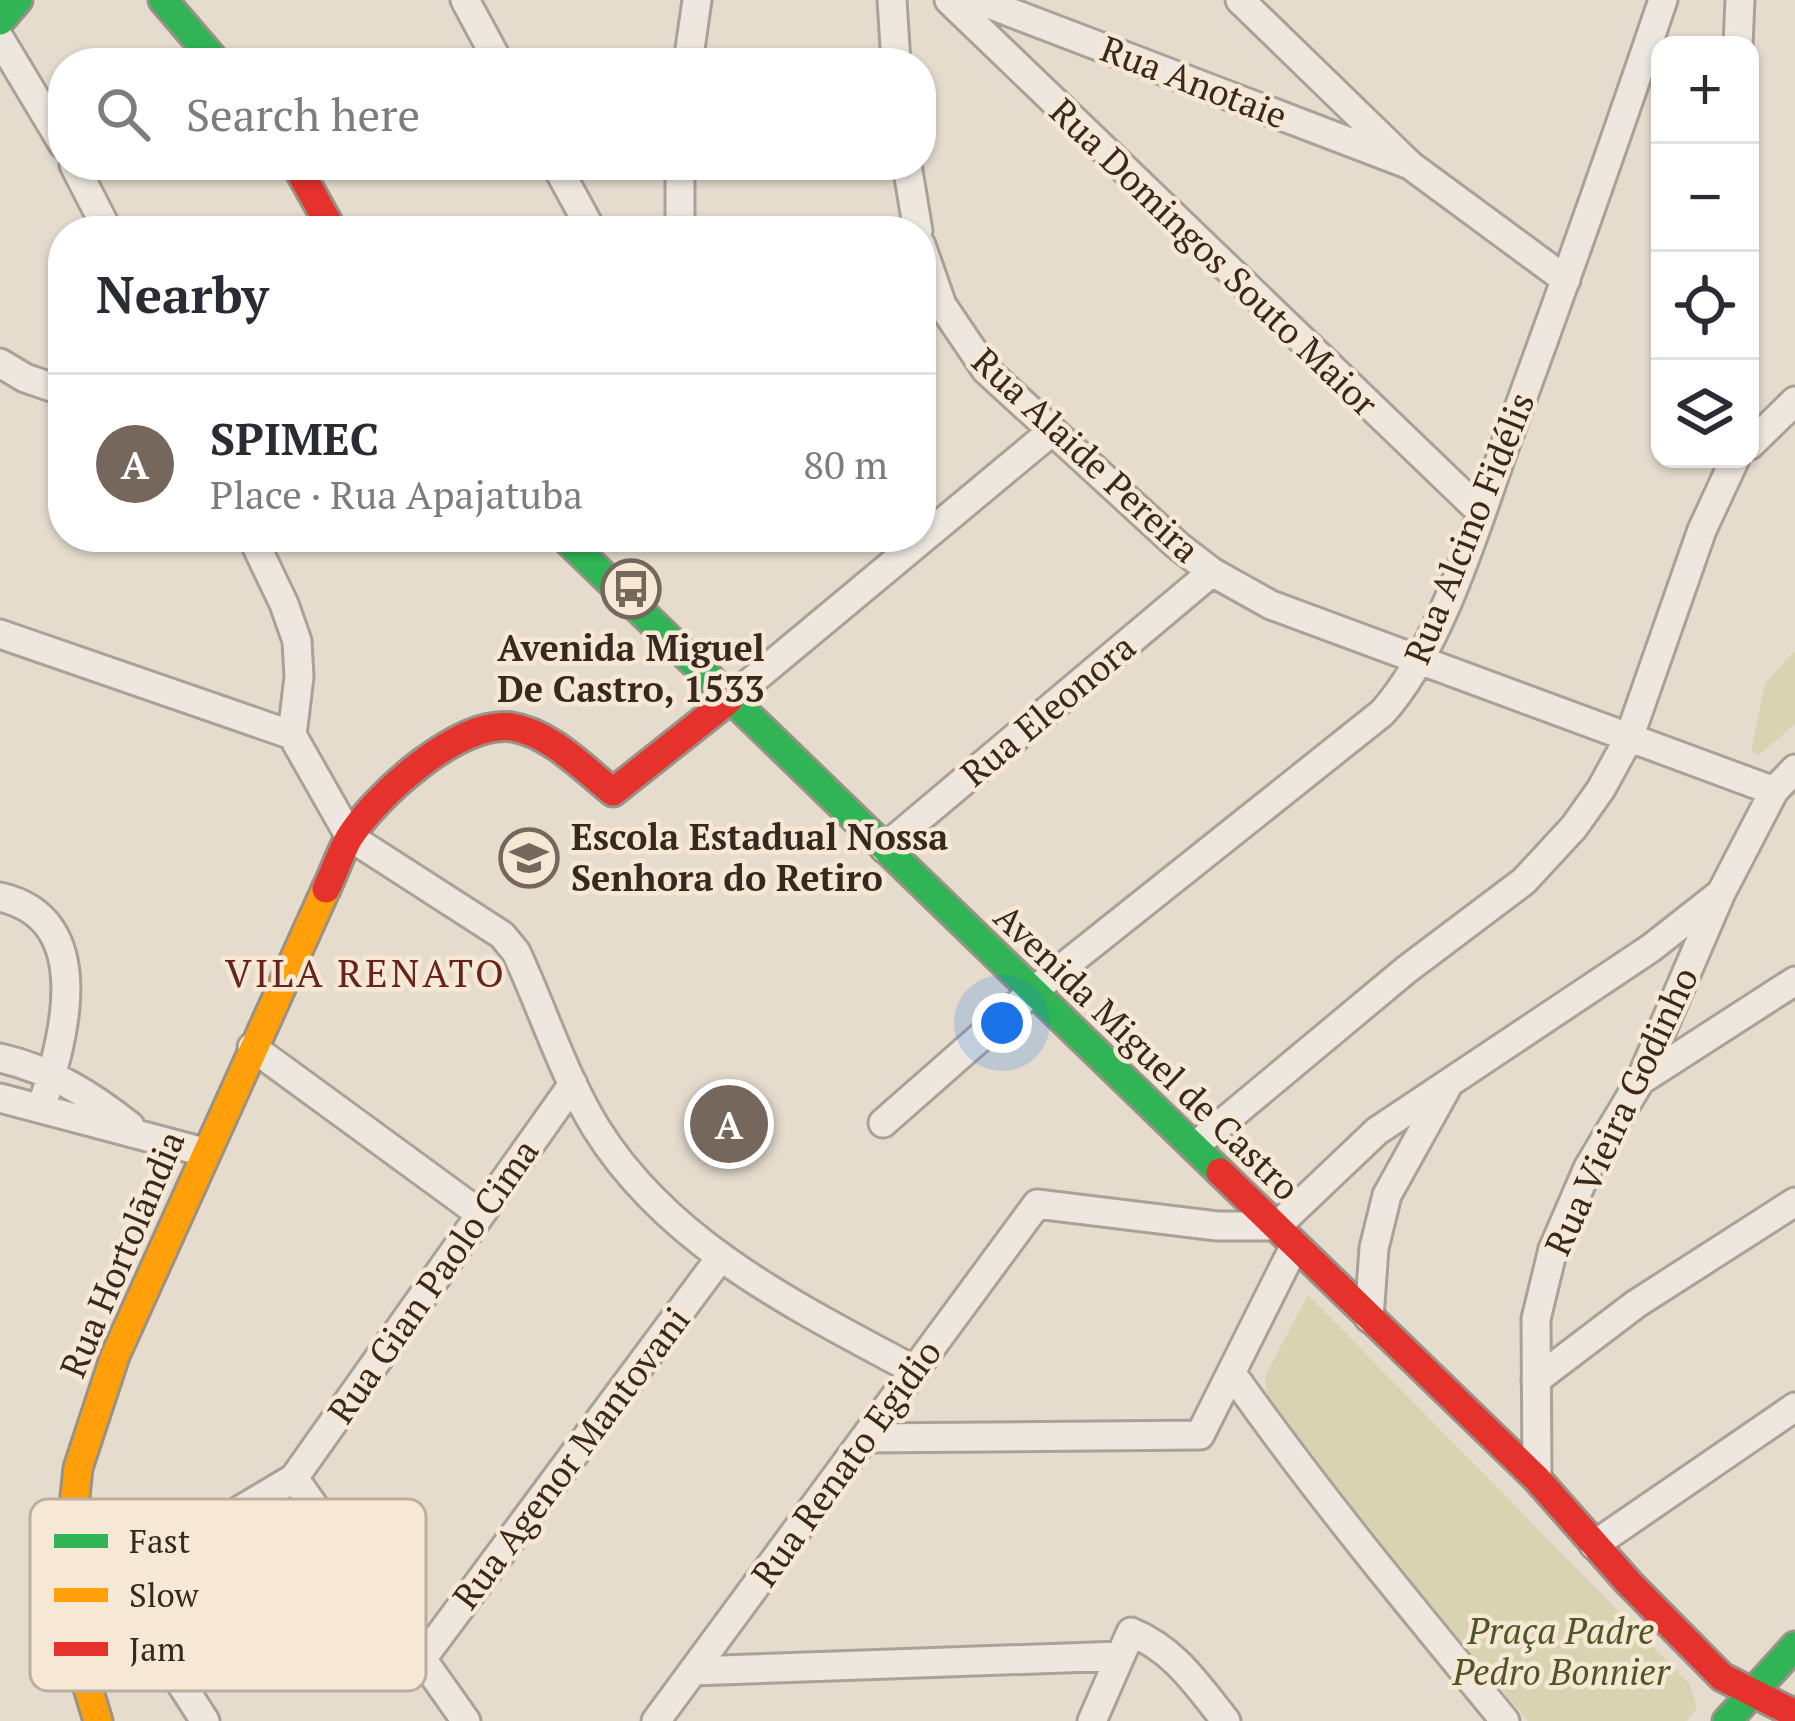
<!DOCTYPE html>
<meta charset="utf-8">
<style>
body{margin:0;font-family:"PT Serif",serif;background:#f2f2f3;color:#2b2b33}
.controls{position:absolute;right:36px;top:36px;display:grid;overflow:hidden;border-radius:24px;box-shadow:0 3px 9px #0004}
.controls button{width:108px;height:108px;display:grid;place-items:center;padding:0;border:0;border-bottom:3px solid #e1e1e2;background:#fff;color:#2b2b33;font:60px sans-serif}
.you{position:absolute;left:1002px;top:1023px;width:42px;height:42px;margin:-30px;border:9px solid #fff;border-radius:50%;background:#1a73e8;box-shadow:0 0 0 18px #1a73e833}
.badge{display:grid;place-items:center;width:78px;height:78px;border-radius:50%;background:#75675c;color:#fff;font-size:39px;font-weight:700}
.pin{position:absolute;translate:-50% -50%;border:6px solid #fff;box-shadow:0 3px 12px #0006}
.list{margin:0;padding:0;list-style:none}
h2{display:flex;justify-content:space-between;align-items:center;height:156px;margin:0;padding:0 48px;font-size:51px}
h2 small{font-size:39px;font-weight:400;color:#7c7c81}
.list li{display:grid;grid-template-columns:78px 1fr auto;gap:36px;align-items:center;box-sizing:border-box;height:180px;padding:0 48px;border-top:3px solid #e1e1e2}
.list b{display:block;font-size:45px;white-space:nowrap}
.list p{margin:0;font-size:39px;white-space:nowrap;color:#7c7c81}
.list em{font-size:39px;font-style:normal;color:#7c7c81}
.icon{flex:none;width:66px;height:66px;fill:none;stroke:currentColor;stroke-width:2;stroke-linecap:round;stroke-linejoin:round}
.map{position:relative;flex:none;width:1795px;height:1721px;overflow:hidden}
.search{position:absolute;background:#fff;box-shadow:0 3px 9px #0004;left:48px;top:48px;width:888px;height:132px;display:flex;align-items:center;gap:30px;box-sizing:border-box;padding:0 42px;border-radius:48px;color:#7c7c81;font-size:45px}
.panel{position:absolute;background:#fff;box-shadow:0 3px 9px #0004;left:48px;top:216px;width:888px;height:336px;border-radius:48px}
.map>svg:first-child{display:block}
</style>
<div class="map">
<svg width="1795" height="1721" viewBox="0 0 1795 1721">
<rect width="100%" height="100%" fill="#e5dcce"/>
<path fill="#d8d3b1" d="M1795,651v73l-36,31 -8,-3 14,-69z
M1308,1295l381,388 8,25 -10,13h-159l-229,-272 -31,-49 -3,-24z"/>
<g fill="none" stroke-linecap="round" stroke-linejoin="round">
<defs>
<path id="street" d="M465,0l34,63
M892,0l4,63
M949,0l532,512
M978,0l432,165
M1240,0l170,165 156,115
M0,39l63,105
M1738,45l2,-45
M688,63l9,-63
M74,165l34,66
M556,165l36,66
M907,165l11,66
M680,231v-66
M921,245l21,60 44,65 191,175 35,27 59,33 503,186
M0,363l25,15 38,13
M1750,445l45,-44
M252,537l32,67 13,37 2,36 -7,58 58,102 152,98 14,17c27,58 47,122 80,176 73,117 201,179 318,242
M0,634l292,101
M729,700l322,-268
M884,848l328,-276
M0,897c98,22 64,144 41,211
M252,1047l227,166
M0,1058c49,11 91,37 130,68
M1640,1081l155,-100
M0,1098l204,54
M883,1123l149,-131 350,-279c59,-65 95,-190 125,-273 54,-146 106,-293 156,-440
M1196,1145l210,-175 118,-89 50,-54 27,-38 28,-51 73,-208 33,-71
M1369,1318l5,-70 13,-53 59,-106
M1233,1375c85,120 178,232 272,346
M1536,1380l100,-76 159,-102
M865,1438l335,-3 95,-190
M294,1478l172,243
M1537,1479l-1,-160 17,-70 35,-81 52,-87 81,-188 53,-102 21,-22
M1594,1545l201,-138
M66,1581l51,3 88,137
M117,1584l177,-106 279,-394
M422,1659l298,-401
M693,1671l427,-15
M656,1721l381,-517 180,22h60l100,-95 274,-183 70,-55
M1092,1721l39,-89c44,18 66,53 95,89"/>
<path id="fast" d="M163,0l54,63
M0,21l18,-21
M564,537l656,635
M1727,1721l68,-75"/>
<path id="slow" d="M98,1721l-30,-99 -2,-41 12,-113 37,-112 211,-467"/>
<path id="jam" d="M296,165l37,66
M326,889c8,-16 14,-35 23,-51 26,-42 111,-119 163,-111 38,6 72,42 101,65l116,-92
M1220,1172l317,307 92,104 93,94 73,37"/>
</defs>
<use href="#street" stroke="#aaa197" stroke-width="33"/>
<use href="#fast" stroke="#9a9187" stroke-width="33"/>
<use href="#slow" stroke="#9a9187" stroke-width="33"/>
<use href="#jam" stroke="#9a9187" stroke-width="33"/>
<use href="#street" stroke="#ede7e0" stroke-width="27"/>
<use href="#fast" stroke="#30b455" stroke-width="27"/>
<use href="#slow" stroke="#ff9f0a" stroke-width="27"/>
<use href="#jam" stroke="#e5322d" stroke-width="27"/>
</g>
<defs>
<symbol id="bus-ring" viewBox="-11 -11 22 22"><circle r="9.5" fill="#f6e8d5" stroke="#75675c" stroke-width="1.5"/><path d="M-5-6H5V4H4V6H2V4H-2V6H-4V4H-5ZM-3.5-4V0h7V-4ZM-3.5 1.2v1.5H-2V1.2ZM2 1.2v1.5H3.5V1.2Z" fill="#75675c"/></symbol>
<symbol id="school-ring" viewBox="-11 -11 22 22"><circle r="9.5" fill="#f6e8d5" stroke="#75675c" stroke-width="1.5"/><path d="M0-5L7-2L0 1L-7-2ZM-4 1L0 2.5L4 1V4Q0 6-4 4Z" fill="#75675c"/></symbol>
</defs>
<g fill-rule="evenodd">
<use href="#bus-ring" x="598" y="556" width="66" height="66"/>
<use href="#school-ring" x="496" y="825" width="66" height="66"/>
</g>
<g text-anchor="middle" stroke-width="9" stroke-linejoin="round" paint-order="stroke">
<g font-size="36" fill="#39281f" stroke="#f6e8d5">
<text transform="translate(1194 82) rotate(21)" y="13">Rua Anotaie</text>
<text transform="translate(1214 257) rotate(44)" y="13">Rua Domingos Souto Maior</text>
<text transform="translate(1086 455) rotate(43)" y="13">Rua Alaide Pereira</text>
<text transform="translate(1469 528) rotate(-68)" y="13">Rua Alcino Fidélis</text>
<text transform="translate(1048 710) rotate(-40)" y="13">Rua Eleonora</text>
<text transform="translate(1147 1052) rotate(44)" y="13">Avenida Miguel de Castro</text>
<text transform="translate(1621 1111) rotate(-65)" y="13">Rua Vieira Godinho</text>
<text transform="translate(122 1254) rotate(-67)" y="13">Rua Hortolãndia</text>
<text transform="translate(433 1281) rotate(-55)" y="13">Rua Gian Paolo Cima</text>
<text transform="translate(571 1458) rotate(-53)" y="13">Rua Agenor Mantovani</text>
<text transform="translate(846 1463) rotate(-54)" y="13">Rua Renato Egidio</text>
</g>
<g font-size="36" font-weight="bold" fill="#39281f" stroke="#f6e8d5">
<text x="631" y="661">Avenida Miguel<tspan x="631" dy="41">De Castro, 1533</tspan></text>
<text x="571" y="850" text-anchor="start">Escola Estadual Nossa<tspan x="571" dy="41">Senhora do Retiro</tspan></text>
</g>
<g font-size="36" font-style="italic" fill="#505625" stroke="#f6e8d5">
<text x="1561" y="1644">Praça Padre<tspan x="1561" dy="41">Pedro Bonnier</tspan></text>
</g>
<g font-size="39" letter-spacing="3" fill="#66241e" stroke="#f6e8d5">
<text x="366" y="987">VILA RENATO</text>
</g>
</g>
<rect x="30" y="1499" width="396" height="192" rx="18" fill="#f6e8d5" stroke="#bdae9e" stroke-width="3"/>
<rect x="54" y="1534" width="54" height="14" fill="#30b455"/>
<rect x="54" y="1588" width="54" height="14" fill="#ff9f0a"/>
<rect x="54" y="1642" width="54" height="14" fill="#e5322d"/>
<g font-size="33" fill="#39281f">
<text x="129" y="1553">Fast</text>
<text x="129" y="1607">Slow</text>
<text x="129" y="1661">Jam</text>
</g>
</svg>
<div class="controls">
<button>+</button>
<button>−</button>
<button><svg class="icon" aria-label="locate" viewBox="0 0 24 24"><circle cx="12" cy="12" r="6"/><path d="M12 2v4M12 18v4M2 12h4M18 12h4"/></svg></button>
<button><svg class="icon" aria-label="layers" viewBox="0 0 24 24"><path d="M12 4l9 5-9 5-9-5zM3 14l9 5 9-5"/></svg></button>
</div>
<div class="you"></div>
<div class="pin badge" style="left:729px;top:1124px">A</div>
<div class="search"><svg class="icon" aria-label="search" viewBox="0 0 24 24"><circle cx="10" cy="10" r="6"/><path d="M15 15l6 6"/></svg>Search here</div>
<section class="panel">
<h2>Nearby<small></small></h2>
<ul class="list">
<li><span class="badge">A</span><div><b>SPIMEC</b><p>Place · Rua Apajatuba</p></div><em>80 m</em></li>
</ul>
</section>
</div>
